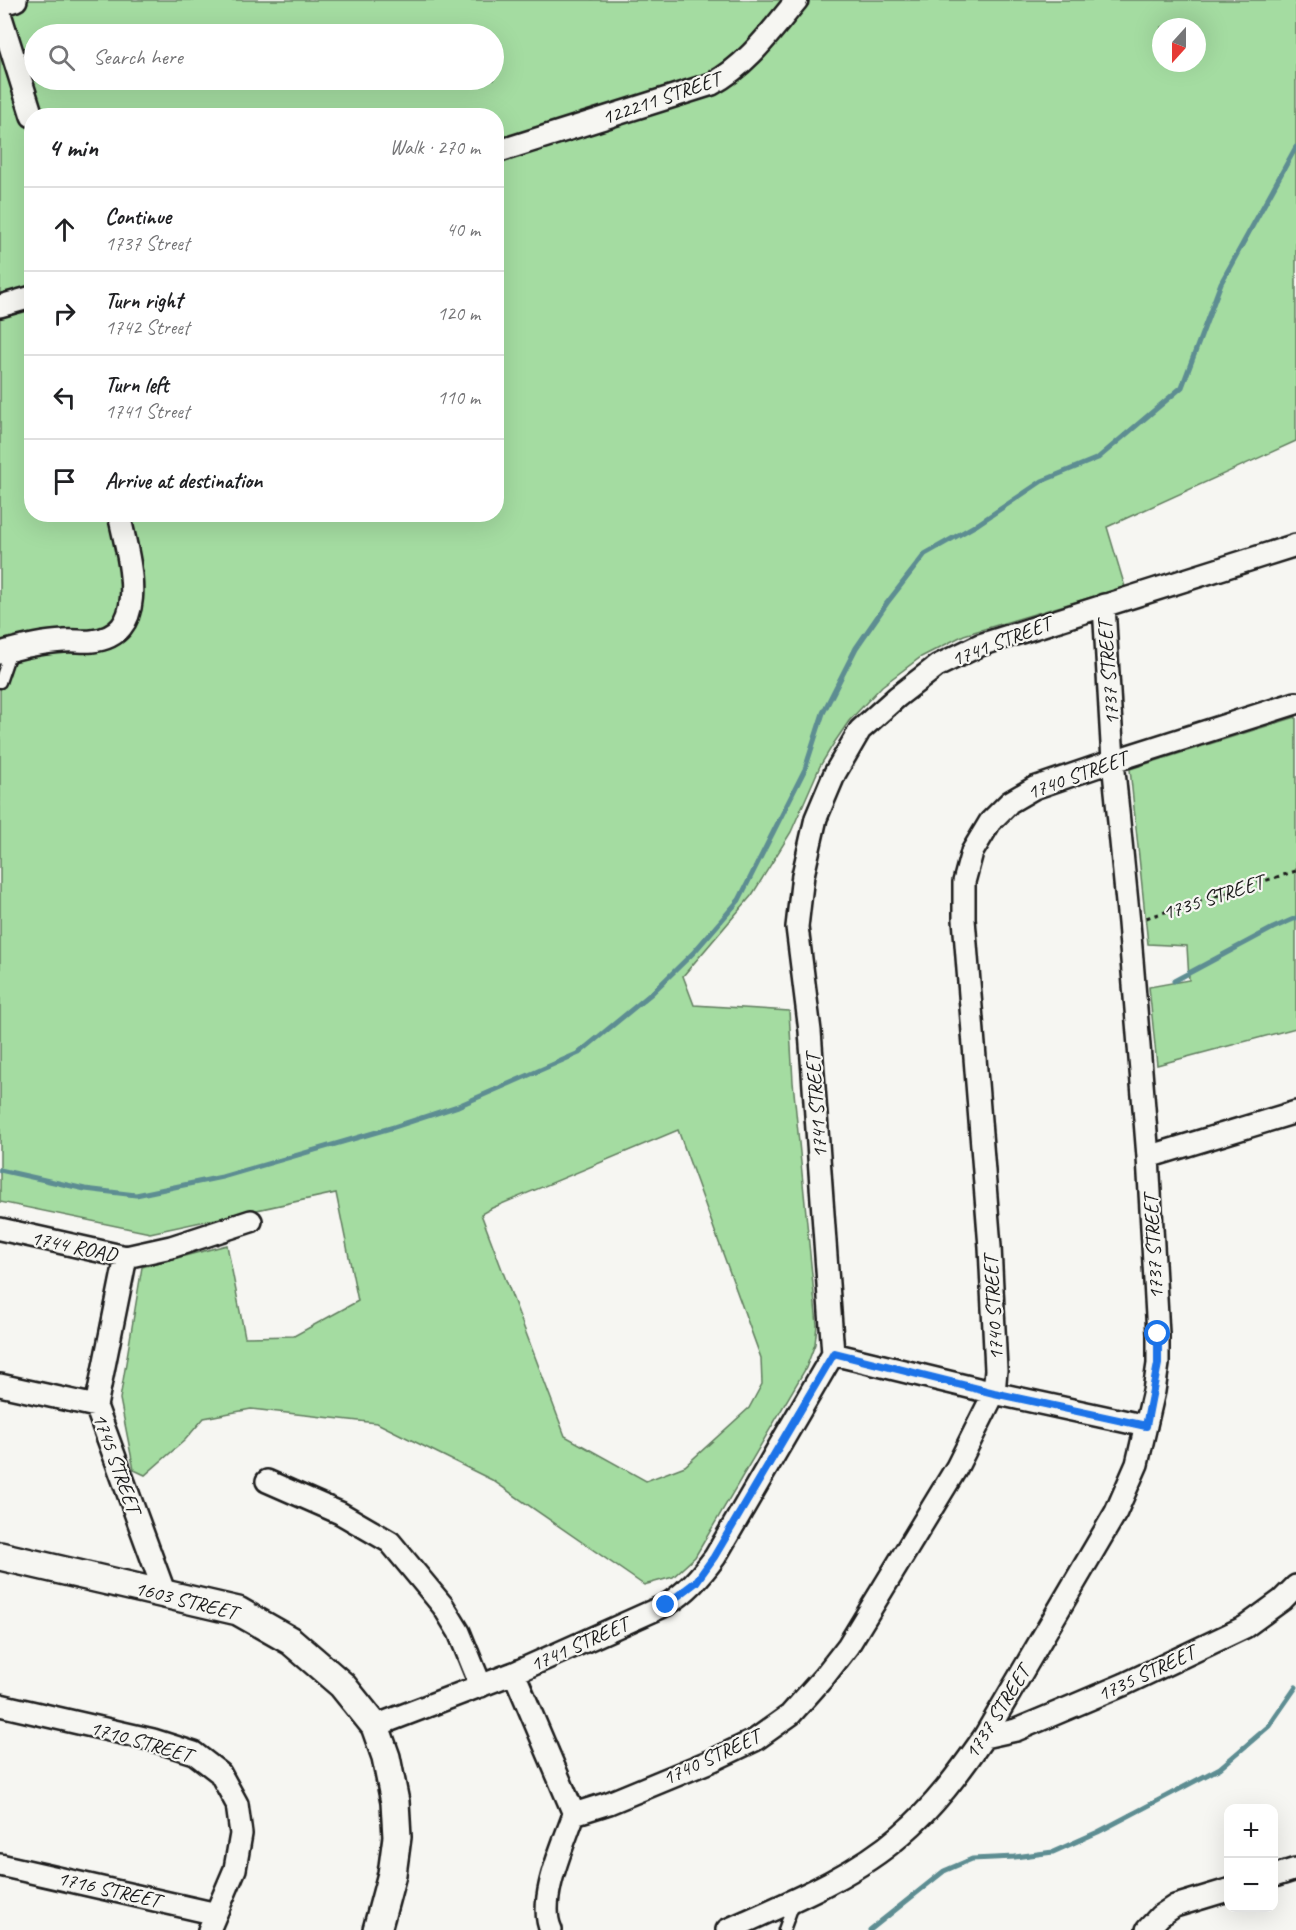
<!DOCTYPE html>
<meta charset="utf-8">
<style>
body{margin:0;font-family:Caveat,sans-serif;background:#f2f2f2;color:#202124}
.controls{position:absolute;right:18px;bottom:18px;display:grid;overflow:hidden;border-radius:12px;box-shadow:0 6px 24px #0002}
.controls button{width:54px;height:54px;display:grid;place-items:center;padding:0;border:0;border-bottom:2px solid #e0e0e0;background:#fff;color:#202124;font:30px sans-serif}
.compass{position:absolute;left:1152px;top:18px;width:54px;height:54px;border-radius:50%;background:#fff;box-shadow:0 6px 24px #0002;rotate:201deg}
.stop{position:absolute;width:18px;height:18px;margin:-14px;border:4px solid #1a73e8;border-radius:50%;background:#fff}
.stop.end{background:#1a73e8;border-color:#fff;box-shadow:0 2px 6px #0008}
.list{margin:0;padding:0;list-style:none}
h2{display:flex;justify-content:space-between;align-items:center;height:78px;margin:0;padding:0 24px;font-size:26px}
h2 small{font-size:20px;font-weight:400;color:#757577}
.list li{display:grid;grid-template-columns:39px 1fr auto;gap:18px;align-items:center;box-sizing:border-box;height:84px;padding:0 24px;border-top:2px solid #e0e0e0}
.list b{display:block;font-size:22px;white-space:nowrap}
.list p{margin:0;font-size:20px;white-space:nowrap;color:#757577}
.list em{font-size:20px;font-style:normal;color:#757577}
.icon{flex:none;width:33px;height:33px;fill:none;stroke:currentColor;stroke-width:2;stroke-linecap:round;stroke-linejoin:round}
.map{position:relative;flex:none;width:1296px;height:1930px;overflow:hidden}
.search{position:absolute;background:#fff;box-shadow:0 6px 24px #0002;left:24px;top:24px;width:480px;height:66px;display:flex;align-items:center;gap:15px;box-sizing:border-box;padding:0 21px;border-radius:33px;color:#757577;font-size:22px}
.panel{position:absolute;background:#fff;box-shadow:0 6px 24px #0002;left:24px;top:108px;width:480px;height:414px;border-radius:24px}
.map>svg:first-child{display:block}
</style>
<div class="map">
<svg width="1296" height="1930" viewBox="0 0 1296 1930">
<rect width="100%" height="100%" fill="#f6f6f2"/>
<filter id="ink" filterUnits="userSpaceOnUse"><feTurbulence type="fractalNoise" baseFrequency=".0167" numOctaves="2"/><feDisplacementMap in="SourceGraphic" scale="12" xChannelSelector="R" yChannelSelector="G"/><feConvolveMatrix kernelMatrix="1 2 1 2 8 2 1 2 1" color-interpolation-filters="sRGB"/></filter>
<g filter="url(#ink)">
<path fill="#a4dca1" stroke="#607c5e" stroke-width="1.5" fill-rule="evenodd" d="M0,0h1296v441l-189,86 18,60 -161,48 -43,22 -39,29 -33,35 -15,22 -14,23 -29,66 -39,63 -69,81 11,29 95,6 4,71 24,243 -2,19 -9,24 -111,189 -22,20 -29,8 -152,-105 -115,-57 -126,-14 -47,9 -19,22 -40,35 -11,-5 -14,-71 22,-132 85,-22 18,92 49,-1 64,-35 -22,-108 -186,40 -150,-31zM1161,27h36v36h-36zM34,34h460v46h-460zM32,116h464v398h-464zM678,1130l83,228 1,26 -13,24 -64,58 -39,15 -81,-45 -84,-222 11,-6z
M1296,717v311l-139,37 -8,-78 40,-7 -2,-34 -39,-2 -18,-175z"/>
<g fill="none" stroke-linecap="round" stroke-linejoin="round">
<path stroke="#5d8d92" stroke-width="5" d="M1174,981l99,-53 23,-10
M0,1170l85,19 51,6 86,-18 172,-50 64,-21 121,-53 73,-60 42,-41 45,-52 66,-131 18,-56 33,-65 31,-45 38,-49 53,-30 64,-43 56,-23 84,-71 39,-104 75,-136
M870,1930l74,-59 28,-12 43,-2 38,-5 45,-20 122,-64 49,-42 27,-39"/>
<defs>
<path id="service" d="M0,682l11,-32
M784,1930l11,-30"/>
<path id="minor" d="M0,5l16,-5
M0,14l32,102
M496,152l216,-68c36,-19 60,-54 85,-84
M0,306l32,-9
M0,653c21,-6 42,-11 64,-12 9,-1 19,1 28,0 62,-6 35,-88 27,-127
M1148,1157l148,-45
M0,1229l126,28 45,-10 80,-26
M126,1257l-30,149 69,188
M833,1354l161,39 152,33
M0,1385l96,21
M267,1481l73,32 50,29 53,64 16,26 22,54
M514,1673l60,141
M0,1705l153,35 41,13 26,20 17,31 4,30 -6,35 -26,61
M375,1726l139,-53 152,-68c21,-13 34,-28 49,-48l118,-203 -23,-323 -13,-104 6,-52 13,-57 19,-45 25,-43 37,-33 40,-31 43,-21 316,-100
M984,1737l32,-7 36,-15 73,-31 120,-57 37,-27 14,-14
M574,1814l35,-11 104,-43 42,-20 35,-25 33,-37 25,-32 109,-179 37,-74 2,-23 -6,-123 -26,-328v-37l8,-30 18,-30 20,-20 24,-14 79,-27 183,-58
M0,1865l208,47 9,-1
M1274,1876l22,-7
M551,1930c-14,-30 13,-86 23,-116
M727,1930c58,-26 125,-52 174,-95 33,-28 58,-62 83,-98l132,-225 21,-48 17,-73 4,-27v-30l-10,-177 -19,-234 -16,-162 -9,-156
M1147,1930l13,-14 15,-10 53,-16"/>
<path id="tertiary" d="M0,1556l238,55 53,30 51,44 33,41 11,31 9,45 2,35 -5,37 -15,56"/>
</defs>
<use href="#service" stroke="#1c1c1c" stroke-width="15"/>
<use href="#minor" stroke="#1c1c1c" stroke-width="26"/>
<use href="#tertiary" stroke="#1c1c1c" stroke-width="32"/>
<path stroke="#1c1c1c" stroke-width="3" stroke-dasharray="4.5 4.5" stroke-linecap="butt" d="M1146,918l150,-47"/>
<use href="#service" stroke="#f6f6f2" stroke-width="10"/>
<use href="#minor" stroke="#f6f6f2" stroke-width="21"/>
<use href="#tertiary" stroke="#f6f6f2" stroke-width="27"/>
</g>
</g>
<g fill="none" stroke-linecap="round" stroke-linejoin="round" filter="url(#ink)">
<path stroke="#1a73e8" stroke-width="8" d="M666,1605l30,-23 18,-25 120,-204 160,40 152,33 12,-62v-30"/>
</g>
<g text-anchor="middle" stroke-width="4.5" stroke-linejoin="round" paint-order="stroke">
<g font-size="21" fill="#1c1c1c" stroke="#f6f6f2">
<text transform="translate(661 98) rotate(-19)" y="7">122211 STREET</text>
<text transform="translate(1001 641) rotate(-21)" y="7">1741 STREET</text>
<text transform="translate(1108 673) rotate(-94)" y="7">1737 STREET</text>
<text transform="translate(1077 775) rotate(-20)" y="7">1740 STREET</text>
<text transform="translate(1213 897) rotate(-18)" y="7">1735 STREET</text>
<text transform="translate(816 1106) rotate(-94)" y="7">1741 STREET</text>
<text transform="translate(74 1246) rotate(12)" y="7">1744 ROAD</text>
<text transform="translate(1153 1247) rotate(-93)" y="7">1737 STREET</text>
<text transform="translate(993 1308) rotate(-93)" y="7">1740 STREET</text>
<text transform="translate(117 1463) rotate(70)" y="7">1745 STREET</text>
<text transform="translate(186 1600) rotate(14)" y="7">1603 STREET</text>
<text transform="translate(579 1644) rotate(-24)" y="7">1741 STREET</text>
<text transform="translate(1146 1673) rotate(-25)" y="7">1735 STREET</text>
<text transform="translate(997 1712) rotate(-58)" y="7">1737 STREET</text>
<text transform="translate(141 1741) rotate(16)" y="7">1710 STREET</text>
<text transform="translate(711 1757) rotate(-25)" y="7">1740 STREET</text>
<text transform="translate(109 1889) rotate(13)" y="7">1716 STREET</text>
</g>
</g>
</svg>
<div class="controls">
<button>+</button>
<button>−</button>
</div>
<svg class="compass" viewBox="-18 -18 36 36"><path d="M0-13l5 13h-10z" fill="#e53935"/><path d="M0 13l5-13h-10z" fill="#757577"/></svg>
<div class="stop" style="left:1158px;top:1334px"></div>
<div class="stop end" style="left:666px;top:1605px"></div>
<div class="search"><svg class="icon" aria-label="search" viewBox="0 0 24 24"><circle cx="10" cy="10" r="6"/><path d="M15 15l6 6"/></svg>Search here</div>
<section class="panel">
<h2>4 min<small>Walk · 270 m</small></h2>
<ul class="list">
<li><svg class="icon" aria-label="ahead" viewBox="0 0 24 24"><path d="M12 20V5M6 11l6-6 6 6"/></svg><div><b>Continue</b><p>1737 Street</p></div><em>40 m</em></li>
<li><svg class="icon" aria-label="right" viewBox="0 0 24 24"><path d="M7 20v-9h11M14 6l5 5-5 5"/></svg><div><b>Turn right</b><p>1742 Street</p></div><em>120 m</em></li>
<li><svg class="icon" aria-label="left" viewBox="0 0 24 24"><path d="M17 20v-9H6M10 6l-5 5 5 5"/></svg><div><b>Turn left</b><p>1741 Street</p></div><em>110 m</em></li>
<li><svg class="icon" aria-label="arrive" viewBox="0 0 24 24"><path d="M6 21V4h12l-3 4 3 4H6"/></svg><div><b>Arrive at destination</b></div></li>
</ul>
</section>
</div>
